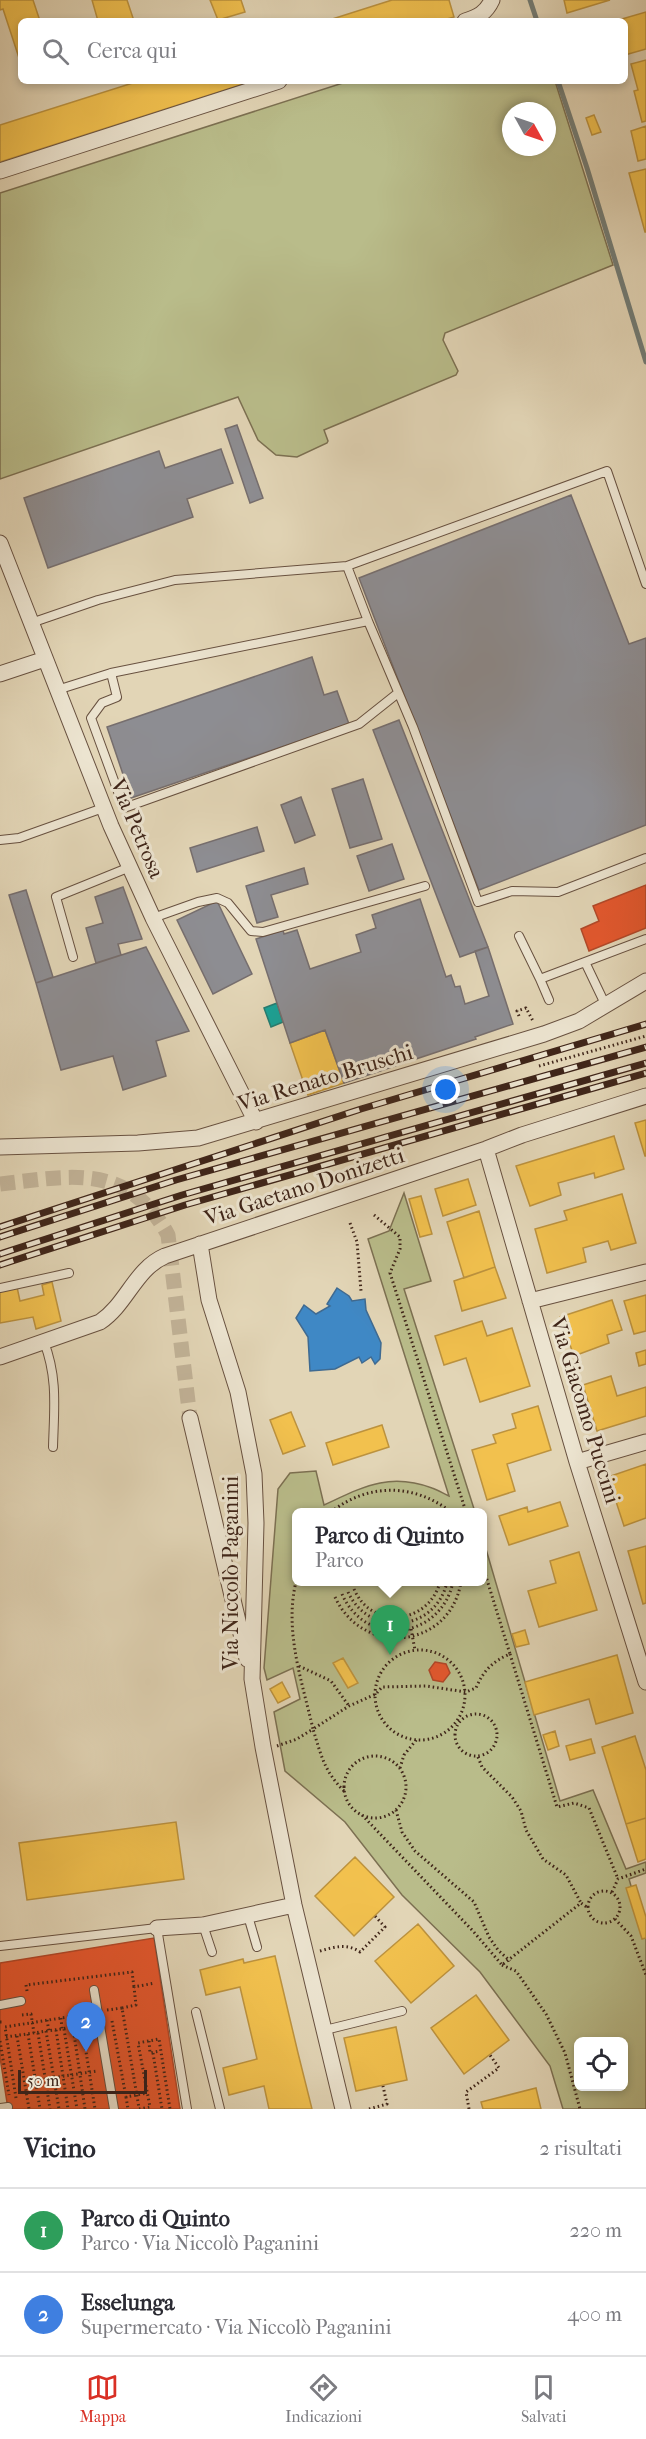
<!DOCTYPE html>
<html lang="it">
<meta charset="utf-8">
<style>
body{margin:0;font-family:"IM FELL French Canon",serif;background:#f2f2f3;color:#2b2b33}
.controls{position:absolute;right:18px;bottom:18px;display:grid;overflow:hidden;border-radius:9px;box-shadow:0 3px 9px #0003}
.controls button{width:54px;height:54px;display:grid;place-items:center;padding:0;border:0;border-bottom:2px solid #e1e1e2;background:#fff;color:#2b2b33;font:30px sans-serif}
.compass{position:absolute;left:502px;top:102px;width:54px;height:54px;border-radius:50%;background:#fff;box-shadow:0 3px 9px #0003;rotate:130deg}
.scale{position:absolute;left:18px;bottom:15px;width:129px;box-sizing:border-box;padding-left:6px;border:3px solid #3f2519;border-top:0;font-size:16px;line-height:21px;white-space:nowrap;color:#3f2519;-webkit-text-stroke:4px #ece4d0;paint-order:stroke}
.you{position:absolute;left:446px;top:1090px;width:21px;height:21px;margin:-15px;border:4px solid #fff;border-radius:50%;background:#1a73e8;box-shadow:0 0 0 9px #1a73e833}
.badge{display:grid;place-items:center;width:39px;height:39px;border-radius:50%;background:#d93025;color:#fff;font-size:20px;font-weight:700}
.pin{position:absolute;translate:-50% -50px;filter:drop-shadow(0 2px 3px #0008)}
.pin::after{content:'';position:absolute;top:32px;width:21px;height:18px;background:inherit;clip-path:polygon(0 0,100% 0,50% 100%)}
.popup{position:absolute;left:292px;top:1508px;width:195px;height:78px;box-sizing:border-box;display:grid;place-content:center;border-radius:9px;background:#fff;filter:drop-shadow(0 2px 4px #0005);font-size:20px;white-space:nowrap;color:#7c7c81}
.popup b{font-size:22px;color:#2b2b33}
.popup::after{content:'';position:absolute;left:50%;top:100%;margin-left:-12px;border:12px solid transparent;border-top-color:#fff}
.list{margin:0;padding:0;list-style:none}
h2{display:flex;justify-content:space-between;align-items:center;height:78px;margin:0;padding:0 24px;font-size:26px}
h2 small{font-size:20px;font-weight:400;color:#7c7c81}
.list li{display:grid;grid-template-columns:39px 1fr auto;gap:18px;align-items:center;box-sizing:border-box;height:84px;padding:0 24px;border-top:2px solid #e1e1e2}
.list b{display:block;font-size:22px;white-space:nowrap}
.list p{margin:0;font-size:20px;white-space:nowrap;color:#7c7c81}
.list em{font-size:20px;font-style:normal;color:#7c7c81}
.icon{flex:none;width:33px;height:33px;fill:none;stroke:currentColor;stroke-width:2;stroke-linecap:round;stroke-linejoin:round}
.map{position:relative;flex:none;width:646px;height:2109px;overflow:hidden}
.search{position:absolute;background:#fff;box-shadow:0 3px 9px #0003;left:18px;right:18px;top:18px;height:66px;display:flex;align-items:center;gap:15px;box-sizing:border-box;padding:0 21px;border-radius:9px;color:#7c7c81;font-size:22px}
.sheet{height:246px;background:#fff}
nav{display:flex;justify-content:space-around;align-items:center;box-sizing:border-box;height:84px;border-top:2px solid #e1e1e2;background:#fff;font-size:16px;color:#7c7c81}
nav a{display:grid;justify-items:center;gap:3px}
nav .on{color:#d93025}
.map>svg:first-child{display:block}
</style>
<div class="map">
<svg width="646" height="2109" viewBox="0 0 646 2109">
<rect width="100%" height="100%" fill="#e2d5b6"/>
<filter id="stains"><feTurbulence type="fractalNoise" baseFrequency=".00333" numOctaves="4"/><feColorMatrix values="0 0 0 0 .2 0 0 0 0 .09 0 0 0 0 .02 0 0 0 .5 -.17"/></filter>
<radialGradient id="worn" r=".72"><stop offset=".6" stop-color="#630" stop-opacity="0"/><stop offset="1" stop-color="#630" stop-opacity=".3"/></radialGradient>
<path fill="#b9bc8a" stroke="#7c7052" stroke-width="1.5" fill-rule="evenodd" d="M349,81h206l58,184 -168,68 -2,7 15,31 -2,4 -132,55 4,11 -1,2 -30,14 -21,-2 -18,-15 -20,-43 -238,82v-286zM511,111h36v36h-36z
M404,1193l27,88 -27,8 71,223h-178v70h186v-43l77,262 33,-11 33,79 20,-7v11l-17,6 17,60v170h-83l-13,-43 -70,-94 -78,-77 -57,-73 -60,-51 -11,-59 26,-13 -7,-31 -26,12 -3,-12 14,-179 12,-16 26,-2 8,34c39,-18 65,-33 108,-17 6,2 12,6 17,8l-81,-257 21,-8zM578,2042h46v44h-46z"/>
<path fill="#f2c14e" stroke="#bc923e" stroke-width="1.5" d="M0,0h33l7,21h-19v43l-18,-55 -3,1z
M92,0h35l7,21h-36z
M210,0h31l4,12 -27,8z
M392,0h57l5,17 -14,4h-114z
M564,0h46l-43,13z
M646,12v37l-21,6v-34h-10z
M646,60v61l-4,1 -8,-31 4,-1 -7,-26z
M139,81h114l-253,81v-37z
M594,115l7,17 -9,3 -6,-17z
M646,126v33l-8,2 -7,-30z
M646,169v63h-1l-16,-59z
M325,1030l19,53 -36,12 -18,-52z
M646,1120v36h-1l-10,-33z
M614,1136l10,33 -29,9 -1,-5 -36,10 3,12 -31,11 -14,-40z
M468,1179l8,26 -33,11 -8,-27z
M622,1194l14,49 -25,7 -3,-9 -25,7 3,14 -39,11 -12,-44 32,-9 -3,-9z
M421,1196l11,38 -12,3 -11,-38z
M479,1211l16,56 -31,11 -17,-56z
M495,1267l11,31 -44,13 -8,-30z
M52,1282l9,39 -25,8 -3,-12 -33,6v-32l17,-4 3,14 24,-6 -2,-10z
M646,1295v36l-12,3 -10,-33z
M612,1300l10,30 -15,5 2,8 -35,13 -14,-39z
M482,1321l5,15 25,-8 18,58 -50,16 -14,-44 -22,7 -9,-29z
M646,1350v14l-7,2 -3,-13z
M611,1376l6,20 29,-9v29l-49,15 -14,-46z
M538,1406l13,44 -44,14 8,27 -28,9 -15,-50 24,-7 -3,-8 23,-7 -4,-14z
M291,1412l14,34 -22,8 -13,-34z
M382,1425l7,22 -56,18 -7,-22z
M646,1464v54l-22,8 -16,-49z
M560,1502l8,24 -59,19 -10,-29 28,-9 1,5z
M646,1546v57l-3,1 -15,-53z
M579,1552l18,58 -58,17 -11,-36 28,-8 -6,-22z
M525,1630l4,14 -13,3 -4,-13z
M617,1655l16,58 -37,11 -7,-25 -55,16 -9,-33z
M343,1658l15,25 -10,5 -15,-25z
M282,1682l8,15 -12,6 -8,-14z
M555,1731l4,15 -11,4 -5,-15z
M635,1736l11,34v48l-20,6 -24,-77z
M591,1739l4,14 -25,7 -4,-14z
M646,1818v41l-8,3 -12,-38z
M176,1822l8,57 -157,21 -8,-57z
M355,1857l39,40 -40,39 -39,-40z
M636,1885l10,32v21l-4,1 -16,-51z
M418,1924l36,42 -43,37 -36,-42z
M275,1956l23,97 14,56h-43l-5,-23 -35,9 -6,-27 34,-9 -17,-72 -34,8 -6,-25 43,-11 1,4z
M476,1995l33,45 -45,34 -33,-46z
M396,2027l11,53 -51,11 -12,-53z
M536,2088l5,21h-58l-2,-7z"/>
<path fill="#e4572e" stroke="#b24828" stroke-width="1.5" d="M646,885v43l-57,23 -8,-22 18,-8 -6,-15z
M435,1662l11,2 4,9 -7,9 -10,-2 -4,-10z
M154,1938l26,171h-172l-8,-52v-94z"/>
<path fill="#3f88c5" stroke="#3f6a91" stroke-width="1.5" d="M337,1288l12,8 3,5 13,-2 1,11 15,33 -1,16 -5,5 -4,-7 -9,6 -3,-6 -24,12 -25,2 -2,-34 -12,-19 8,-13 12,9 14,-8 -3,-2z"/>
<path fill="#17a398" stroke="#237d72" stroke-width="1.5" d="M277,1003l6,19 -12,5 -7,-19z"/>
<path fill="#8d8d92" stroke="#766e6e" stroke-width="1.5" d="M237,425l26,73 -13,5 -25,-74z
M221,449l12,34 -46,16 6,18 -145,51 -24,-70 135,-47 6,17z
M571,495l58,149 17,-6v187l-167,65 -120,-312z
M312,657l12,38 13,-4 12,33 -218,74 -24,-71z
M399,720l89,227 -28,10 -87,-227z
M363,779l19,60 -32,9 -18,-59z
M301,797l14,38 -20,8 -14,-38z
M257,827l7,24 -67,21 -7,-24z
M392,844l12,35 -35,12 -12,-35z
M304,868l4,16 -37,11 7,22 -21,6 -11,-37z
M123,887l19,52 -24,5 3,11 -25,8 -10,-35 17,-5 -8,-26z
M26,890l27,87 -17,6 -27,-88z
M420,899l26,78 5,-2 4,12 5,-1 5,18 24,-8 -14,-45 13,-4 25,77 -38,13 1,2 -132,44 -19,-53 -35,13 -34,-104 27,-9 1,4 13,-4 13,39 51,-17 -5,-17 20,-7 -4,-13z
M217,901l35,73 -39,20 -36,-74z
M146,947l43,84 -33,10 10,35 -43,14 -10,-34 -52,14 -25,-87z"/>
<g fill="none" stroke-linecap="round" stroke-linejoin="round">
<path stroke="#737d77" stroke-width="5" d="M530,0l7,21
M558,81l29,87 59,194"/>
<path stroke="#c1b297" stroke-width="15" stroke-dasharray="15 8" stroke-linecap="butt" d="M0,1184c71,-8 128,-22 168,51l22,183"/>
<defs>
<path id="lane" d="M368,621l-21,-55 260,-95 39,113
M31,623l67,-23 77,-20 172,-14
M111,673l6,24 -15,6 -11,15 33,90 235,-84 39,-31
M57,690l54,-17 257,-52 45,106 65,175 34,-11 46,1 88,-34
M0,840l19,-2 84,-30
M153,918l45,-16 19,-4 11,5 23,28 12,1 162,-46
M519,936l21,43 45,-17
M73,957l-17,-60 74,-30
M540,979l9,21
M606,1006l-21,-44 61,-23
M0,1288l69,-15
M44,1342c14,36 10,67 9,105
M248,1916l9,31
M203,1925l9,27
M0,1946l157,-18 30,181
M94,1990l20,119
M0,2005l21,-4
M196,2012l24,97
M325,2030l77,-19
M0,2108l8,-1"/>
<path id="street" d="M465,21c13,-4 21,-8 27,-21
M0,171l279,-90
M0,543l111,283 42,92 103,204
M0,674l45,-15
M0,1147l138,-4 60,-5 346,-104 35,-13 67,-40
M486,1149l91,313 69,220
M200,1244l9,56 29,92 16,82 2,49 -4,156 11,68 31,158 49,204
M530,1301l116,-29
M0,1357l100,-35c27,-18 35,-53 65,-66l321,-107 36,-14 124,-39
M190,1418l57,241
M577,1462l69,-20
M157,1928l46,-3 91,-20"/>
</defs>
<use href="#lane" stroke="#685140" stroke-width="10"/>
<use href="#street" stroke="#685140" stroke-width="17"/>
<path stroke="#3f2519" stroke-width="3" stroke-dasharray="1.5 3" stroke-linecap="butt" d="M519,1016l-2,-5 9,-3 7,13
M539,1066l107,-30
M374,1215l26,22v12l-10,24 76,239
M350,1223l7,19 4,49
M331,1512c37,-29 83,-29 120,0
M354,1589c18,42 75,35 86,-7
M348,1592c21,46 88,40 99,-10
M342,1594c24,55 99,45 111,-12
M335,1597c28,61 115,52 126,-15
M411,1629l4,21
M375 1695a45 45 0 1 1 90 0a45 45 0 1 1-90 0Z
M510,1654l47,153 17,-4 15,5 29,71
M299,1666l32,15 18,25
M455 1735a21 21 0 1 1 42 0a21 21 0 1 1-42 0Z
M277,1746l20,-7 16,-10c-11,-48 -30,-101 -16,-151
M344 1787a31 31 0 1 1 62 0a31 31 0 1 1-62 0Z
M478,1757l4,10 30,30 9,14 5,19 17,29 23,16 15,28
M400,1768l4,-13 13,-16
M344,1791c-20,-20 -23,-36 -31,-62l36,-23 27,-12 6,-7 44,-1 40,6 10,-4c7,-17 17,-27 34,-34l-27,-87
M396,1810l6,22 13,19 59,51 15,35 9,13 12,11
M362,1815l111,116 29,34 79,-62 7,5
M588 1907a16 16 0 1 1 32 0a16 16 0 1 1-32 0Z
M612,1892l6,-13 28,-10
M615,1919l16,17 15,39
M320,1951c14,-4 27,-8 40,1l25,-25 -10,-11
M502,1965l14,6 30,43 19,39 15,56
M27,1991l-1,-6 106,-13 2,15
M122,2008l14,-3 -2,-18 21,-4
M107,2010l15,-2 17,100
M22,2015l9,-1 3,19
M78,2015l2,11
M61,2018l1,11
M47,2020l2,11
M112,2021l14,76 21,-4
M0,2022h4
M82,2026l13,83
M73,2027l12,82
M64,2029l13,80
M56,2030l12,79
M46,2031l13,78
M38,2033l12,76
M28,2034l12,75
M17,2036l12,73
M6,2037l82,-12
M0,2041l9,54
M149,2041l1,12 10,-2
M153,2053l9,56
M45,2079l52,-8
M126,2097l2,12
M16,2098l-11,-71 81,-13
M139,2109l11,-2 -12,-64 21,-4 11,70
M369,2109l18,-5 -4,-18
M469,2109l-3,-17 33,-24 -9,-13"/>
<use href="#lane" stroke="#ece4d0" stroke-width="8"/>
<use href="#street" stroke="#ece4d0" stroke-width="15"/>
<defs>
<path id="rail" d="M0,1227l361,-118 285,-85
M0,1237l176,-57 470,-133
M0,1254l182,-59 464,-132
M0,1265l185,-60 461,-132"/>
</defs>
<use href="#rail" stroke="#3f2519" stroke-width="7"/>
<use href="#rail" stroke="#ece4d0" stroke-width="4.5" stroke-dasharray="14" stroke-linecap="butt"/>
</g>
<g text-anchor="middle" stroke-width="6" stroke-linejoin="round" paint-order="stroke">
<g font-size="22" fill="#3f2519" stroke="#ece4d0">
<text transform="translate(138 828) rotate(67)" y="8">Via Petrosa</text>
<text transform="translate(325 1077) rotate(-17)" y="8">Via Renato Bruschi</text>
<text transform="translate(304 1186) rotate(-18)" y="8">Via Gaetano Donizetti</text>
<text transform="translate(586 1410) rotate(73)" y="8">Via Giacomo Puccini</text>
<text transform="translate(230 1573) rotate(-90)" y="8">Via Niccolò Paganini</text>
</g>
</g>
<rect width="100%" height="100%" filter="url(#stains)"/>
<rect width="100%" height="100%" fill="url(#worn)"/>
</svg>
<div class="controls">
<button><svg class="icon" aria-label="locate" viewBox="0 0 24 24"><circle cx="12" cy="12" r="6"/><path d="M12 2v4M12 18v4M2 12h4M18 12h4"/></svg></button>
</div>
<svg class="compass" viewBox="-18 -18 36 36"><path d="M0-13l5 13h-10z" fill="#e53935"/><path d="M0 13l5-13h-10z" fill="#7c7c81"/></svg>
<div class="scale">50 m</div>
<div class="you"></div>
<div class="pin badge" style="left:390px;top:1655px;background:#2e9e5b">1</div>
<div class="popup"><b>Parco di Quinto</b>Parco</div>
<div class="pin badge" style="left:86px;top:2052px;background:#3f7fe0">2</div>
<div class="search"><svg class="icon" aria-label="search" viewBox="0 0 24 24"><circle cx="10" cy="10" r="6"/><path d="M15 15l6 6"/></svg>Cerca qui</div>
</div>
<section class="sheet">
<h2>Vicino<small>2 risultati</small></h2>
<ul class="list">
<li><span class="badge" style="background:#2e9e5b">1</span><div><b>Parco di Quinto</b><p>Parco · Via Niccolò Paganini</p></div><em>220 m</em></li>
<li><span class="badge" style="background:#3f7fe0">2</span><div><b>Esselunga</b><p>Supermercato · Via Niccolò Paganini</p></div><em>400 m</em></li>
</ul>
</section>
<nav>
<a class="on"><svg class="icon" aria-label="map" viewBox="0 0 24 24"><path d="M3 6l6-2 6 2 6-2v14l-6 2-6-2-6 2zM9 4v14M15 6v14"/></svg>Mappa</a>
<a><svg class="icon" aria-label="directions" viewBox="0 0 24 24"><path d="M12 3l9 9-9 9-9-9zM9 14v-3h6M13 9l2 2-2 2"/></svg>Indicazioni</a>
<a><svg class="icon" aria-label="saved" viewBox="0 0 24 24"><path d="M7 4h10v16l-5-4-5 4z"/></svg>Salvati</a>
</nav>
